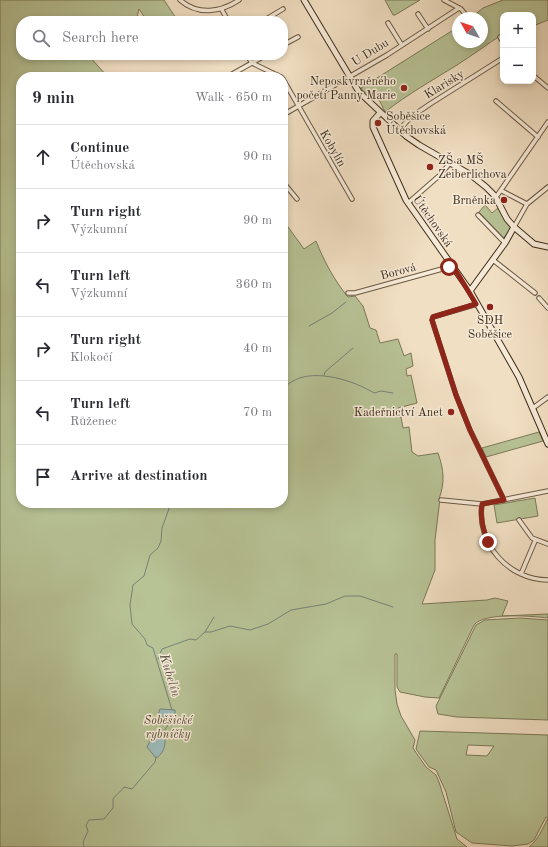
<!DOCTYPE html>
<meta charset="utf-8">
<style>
body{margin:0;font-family:"Old Standard TT",serif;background:#f7f7f7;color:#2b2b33}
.controls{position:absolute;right:12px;top:12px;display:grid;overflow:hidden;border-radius:8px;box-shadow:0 2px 6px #0003}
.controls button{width:36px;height:36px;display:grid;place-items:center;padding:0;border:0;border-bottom:1px solid #e1e1e2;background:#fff;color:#2b2b33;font:20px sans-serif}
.compass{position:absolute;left:452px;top:12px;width:36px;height:36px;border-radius:50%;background:#fff;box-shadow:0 2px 6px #0003;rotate:310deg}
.stop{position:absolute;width:12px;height:12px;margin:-9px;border:3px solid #8f2418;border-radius:50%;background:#fff}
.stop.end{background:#8f2418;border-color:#fff;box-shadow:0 1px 4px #0008}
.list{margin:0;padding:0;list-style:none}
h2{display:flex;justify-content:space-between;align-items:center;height:52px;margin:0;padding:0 16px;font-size:17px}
h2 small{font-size:13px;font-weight:400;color:#7c7c81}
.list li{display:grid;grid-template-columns:26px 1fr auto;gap:12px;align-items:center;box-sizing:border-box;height:64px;padding:0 16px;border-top:1px solid #e1e1e2}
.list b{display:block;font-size:15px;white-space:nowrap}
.list p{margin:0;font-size:13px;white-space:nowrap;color:#7c7c81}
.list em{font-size:13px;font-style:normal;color:#7c7c81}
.icon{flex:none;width:22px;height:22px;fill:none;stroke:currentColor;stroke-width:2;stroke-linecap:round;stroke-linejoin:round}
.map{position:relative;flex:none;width:548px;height:847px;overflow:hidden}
.search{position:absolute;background:#fff;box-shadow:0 2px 6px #0003;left:16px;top:16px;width:272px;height:44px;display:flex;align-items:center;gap:10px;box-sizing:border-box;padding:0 14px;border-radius:16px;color:#7c7c81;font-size:15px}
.panel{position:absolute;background:#fff;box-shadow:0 2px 6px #0003;left:16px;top:72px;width:272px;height:436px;border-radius:16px}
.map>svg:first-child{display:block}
</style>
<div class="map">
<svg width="548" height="847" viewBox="0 0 548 847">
<rect width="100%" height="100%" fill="#f1dfc3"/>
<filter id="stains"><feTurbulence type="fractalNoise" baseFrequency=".005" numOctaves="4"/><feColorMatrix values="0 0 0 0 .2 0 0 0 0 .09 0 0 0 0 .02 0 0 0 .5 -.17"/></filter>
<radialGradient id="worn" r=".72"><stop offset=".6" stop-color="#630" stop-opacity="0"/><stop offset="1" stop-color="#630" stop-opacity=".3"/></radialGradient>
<path fill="#b7c295" stroke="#7b7858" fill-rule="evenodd" d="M0,0h164l14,21h-31l-8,-12 -3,12h-115v34h67l20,22h-87v426h262v-283l21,29 12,-8c8,20 18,39 32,56l7,-1 8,10 7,22 6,2 4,13 18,-4 6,17 7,-3 2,13 -7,3 1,7 4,-1 6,28 -19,5 1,9h2l2,11 6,-1 3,25 6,4 20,-3c6,17 7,29 1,46h1l-5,41v30l-13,34 65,-4 8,-2 13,3 -6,15 46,-2v4c-16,-2 -64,-6 -74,7l-35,73 -14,-1 -25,-5 -3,-5v-33h-2v36l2,14 4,12 14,24 -2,8 13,19 10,8 3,7 18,57 10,8h-467z
M385,0h35l-25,15h-2z
M503,0h45v20l-15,6v-11h-30v19c-16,10 -30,21 -46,31 -24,15 -49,29 -72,47 -5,-10 -8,-21 -21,-20l-3,-4 97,-61v15h24v-24h-11l12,-10z
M485,205l7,8 6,-5 13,20 -7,10 -25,-26z
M539,432l4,9 -57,16 -4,-9z
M535,498l3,18 -41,7 -3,-18z
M520,618l28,2v100l-91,-3 -19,-3 -2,-8 40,-81 9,-5z
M420,731l128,4v112h-19c9,-7 14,-19 19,-29l-2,-1 -12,23 -6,4 -16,2 -40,-3 -16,-11 -10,-40 -10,-22 -7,-3 -13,-18zM468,745l26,1 -7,10 -21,-1z"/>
<path fill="#9cbbbb" stroke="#77827b" d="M160,709l15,1v6c-5,4 -12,2 -17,-1z
M160,731c9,7 5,22 -4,27l-9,-11 4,-8z"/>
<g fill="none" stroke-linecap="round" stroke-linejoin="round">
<path stroke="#77827b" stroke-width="1" d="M309,326l23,-13 14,-11
M324,375l1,-3 28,-24
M283,388c3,-2 6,-5 10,-7 22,-13 62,0 81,12l7,-2 12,2
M171,503l-9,25 -1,13 -3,7 -8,7 -6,21 -11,9 -3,20 2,19 13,15 2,6 6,3 19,62
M205,632l9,-15
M158,659l4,-10 28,-10 6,1 9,-8h6l19,-6 20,4 18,-6 23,-14 35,-6 19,-8h15l33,11
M163,733l10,-16
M84,847l-1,-5 5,-11 -2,-6 3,-5 15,-1 9,-11v-9c3,-5 8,-7 11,-12l8,2 23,-27 1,-5"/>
<defs>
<path id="street" d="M180,0c18,16 41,12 59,0
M444,0l17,9 5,6
M222,10l6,11
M418,14l10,15
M263,21l20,-12
M388,23l13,21
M500,37l3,5
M283,45l15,-8
M247,55l5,8 29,14
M227,77l39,-22
M535,77l13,11
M283,79l69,120
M496,101l42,36
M283,115l104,-60 72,-47
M399,130l12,-13 19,-13 73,-46
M283,182l14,17
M502,191l25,13
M496,197l52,-75
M408,203l32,-28 10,-12
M478,215l27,28
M514,227l13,-23 21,-17
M493,260l42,33
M348,293h7l98,-27
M539,298l9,10
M477,304l-44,13 -1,3 24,75 14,35 34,70
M533,408l15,-11
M441,500l41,4 66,-13
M482,504c-6,40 27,76 66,76
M519,520l13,18 16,6
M521,574l14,-33"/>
<path id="secondary" d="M304,0l55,92 47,44 13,9 52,30 15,12 9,9 12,23 7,8 20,17 14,3
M380,113l-7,8v6l33,73 64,91 49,86 29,67
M470,291l35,-48 9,-16"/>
</defs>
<use href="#street" stroke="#6c5a44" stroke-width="5.5"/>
<use href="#secondary" stroke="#3f2d1a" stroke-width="7"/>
<use href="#street" stroke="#f6ead8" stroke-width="3.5"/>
<use href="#secondary" stroke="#f6ead8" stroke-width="5"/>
</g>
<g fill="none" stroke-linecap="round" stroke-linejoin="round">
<path stroke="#8f2418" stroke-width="5" d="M449,267l4,-1 23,38 -43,13 -1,3 24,75 14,35 34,70 -22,4c-2,14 1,25 6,38"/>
</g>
<g fill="#8f2418" stroke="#f6ead8" stroke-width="1.5">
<circle cx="404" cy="88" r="4"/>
<circle cx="378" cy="123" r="4"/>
<circle cx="430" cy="167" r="4"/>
<circle cx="504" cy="200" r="4"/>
<circle cx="490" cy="307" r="4"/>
<circle cx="451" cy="412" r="4"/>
</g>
<g text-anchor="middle" stroke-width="3" stroke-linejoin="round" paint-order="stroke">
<g font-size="12" fill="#3f2d1a" stroke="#f6ead8">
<text transform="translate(370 52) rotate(-32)" y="4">U Dubu</text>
<text transform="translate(444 84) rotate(-32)" y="4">Klarisky</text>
<text transform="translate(333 148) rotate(60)" y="4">Kobylín</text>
<text transform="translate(433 221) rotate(55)" y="4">Útěchovská</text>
<text transform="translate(398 271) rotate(-15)" y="4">Borová</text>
</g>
<g font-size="12" fill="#3f2d1a" stroke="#f6ead8" text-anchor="end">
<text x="396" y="85">Neposkvrněného<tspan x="396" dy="14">početí Panny Marie</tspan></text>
<text x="386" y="120" text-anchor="start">Soběšice<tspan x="386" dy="14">Útěchovská</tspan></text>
<text x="438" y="164" text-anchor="start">ZŠ a MŠ<tspan x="438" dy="14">Zeiberlichova</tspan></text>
<text x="496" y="204">Brněnka</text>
<text x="490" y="324" text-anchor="middle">SDH<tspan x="490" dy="14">Soběšice</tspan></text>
<text x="443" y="416">Kadeřnictví Anet</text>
</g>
<g font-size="12" font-style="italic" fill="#574b33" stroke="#f6ead8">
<text x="168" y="724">Soběšické<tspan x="168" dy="14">rybníčky</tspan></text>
</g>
<g font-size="13" font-style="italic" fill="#565042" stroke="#f6ead8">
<text transform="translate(171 675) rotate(73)" y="5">Kubelín</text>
</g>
</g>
<rect width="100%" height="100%" filter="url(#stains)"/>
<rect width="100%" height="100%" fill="url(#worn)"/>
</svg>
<div class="controls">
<button>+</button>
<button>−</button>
</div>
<svg class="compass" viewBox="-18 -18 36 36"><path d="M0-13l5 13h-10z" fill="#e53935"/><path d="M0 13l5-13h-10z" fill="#7c7c81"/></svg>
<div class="stop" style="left:449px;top:267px"></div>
<div class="stop end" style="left:488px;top:542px"></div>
<div class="search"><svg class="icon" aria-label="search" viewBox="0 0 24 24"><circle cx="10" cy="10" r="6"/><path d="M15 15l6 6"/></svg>Search here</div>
<section class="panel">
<h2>9 min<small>Walk · 650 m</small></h2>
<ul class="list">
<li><svg class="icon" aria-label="ahead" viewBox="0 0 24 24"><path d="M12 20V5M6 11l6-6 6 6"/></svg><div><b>Continue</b><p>Útěchovská</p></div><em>90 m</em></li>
<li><svg class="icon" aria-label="right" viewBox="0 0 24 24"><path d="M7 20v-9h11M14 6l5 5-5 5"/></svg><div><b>Turn right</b><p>Výzkumní</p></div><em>90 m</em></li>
<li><svg class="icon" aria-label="left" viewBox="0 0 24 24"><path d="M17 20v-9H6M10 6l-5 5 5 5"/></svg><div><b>Turn left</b><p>Výzkumní</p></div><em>360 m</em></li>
<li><svg class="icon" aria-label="right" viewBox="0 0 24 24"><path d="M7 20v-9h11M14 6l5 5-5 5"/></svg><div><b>Turn right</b><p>Klokočí</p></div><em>40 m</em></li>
<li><svg class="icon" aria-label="left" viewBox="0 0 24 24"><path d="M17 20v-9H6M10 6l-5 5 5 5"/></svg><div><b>Turn left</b><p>Růženec</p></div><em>70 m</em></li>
<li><svg class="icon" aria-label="arrive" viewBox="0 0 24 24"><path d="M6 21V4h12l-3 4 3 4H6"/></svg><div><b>Arrive at destination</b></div></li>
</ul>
</section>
</div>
